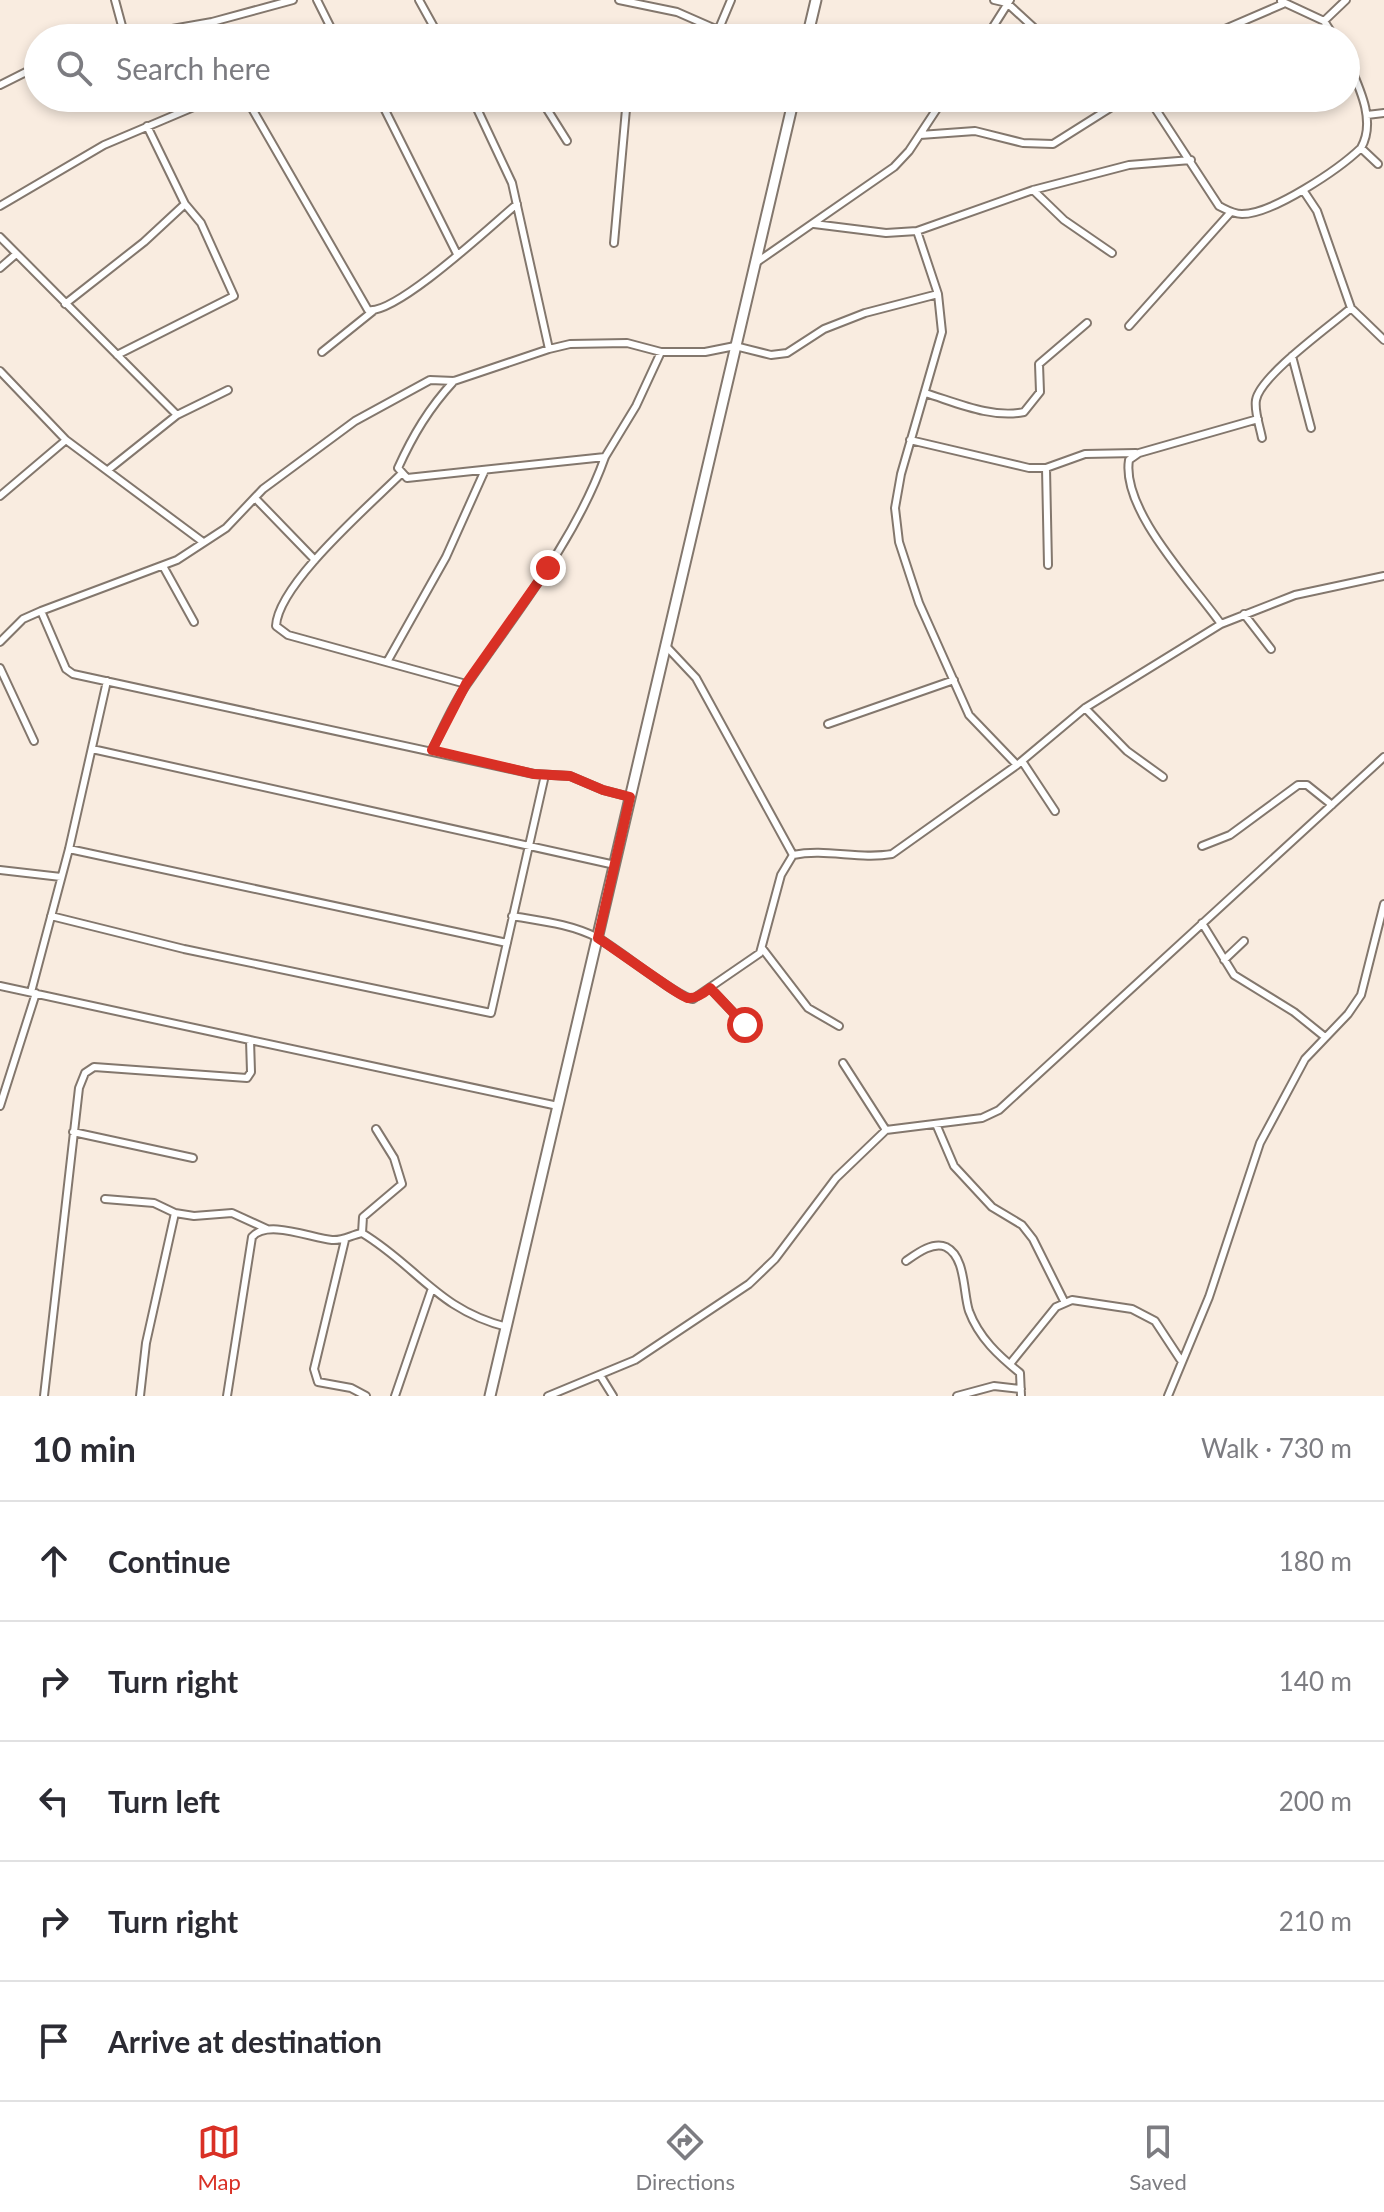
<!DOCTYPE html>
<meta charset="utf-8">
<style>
body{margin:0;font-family:Lato,sans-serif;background:#f7f7f7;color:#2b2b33}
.stop{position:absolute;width:24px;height:24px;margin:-18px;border:6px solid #d93025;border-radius:50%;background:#fff}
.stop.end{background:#d93025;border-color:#fff;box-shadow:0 2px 8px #0008}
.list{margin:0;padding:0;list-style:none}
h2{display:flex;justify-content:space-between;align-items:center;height:104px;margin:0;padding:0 32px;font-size:34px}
h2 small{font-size:26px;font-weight:400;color:#7c7c81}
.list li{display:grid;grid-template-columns:52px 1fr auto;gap:24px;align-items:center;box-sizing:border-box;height:120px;padding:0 32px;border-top:2px solid #e1e1e2}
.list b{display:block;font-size:30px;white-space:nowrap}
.list em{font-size:26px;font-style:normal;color:#7c7c81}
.icon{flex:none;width:44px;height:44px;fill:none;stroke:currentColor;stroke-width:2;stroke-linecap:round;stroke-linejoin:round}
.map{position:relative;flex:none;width:1384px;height:1396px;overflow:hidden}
.search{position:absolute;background:#fff;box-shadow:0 4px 12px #0003;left:24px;right:24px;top:24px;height:88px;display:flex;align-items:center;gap:20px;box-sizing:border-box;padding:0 28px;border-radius:44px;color:#7c7c81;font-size:30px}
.sheet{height:704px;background:#fff}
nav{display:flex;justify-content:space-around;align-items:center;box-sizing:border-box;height:112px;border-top:2px solid #e1e1e2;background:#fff;font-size:22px;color:#7c7c81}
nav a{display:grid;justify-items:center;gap:4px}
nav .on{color:#d93025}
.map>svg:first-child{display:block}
</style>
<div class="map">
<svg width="1384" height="1396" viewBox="0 0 1384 1396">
<rect width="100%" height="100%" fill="#f9ece0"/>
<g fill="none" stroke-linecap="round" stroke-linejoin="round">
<defs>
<path id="street" d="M115,0l10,37
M317,0l19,38
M419,0l21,38
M619,0l58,12 41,18
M994,0l13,3 38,35
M1281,1l43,20 11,17
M1324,21l22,-21
M212,22l7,16
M121,38l91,-16 81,-22
M715,38l16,-38
M986,38l24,-38
M1204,38l79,-34
M0,85l38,-19
M246,98l122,212c28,5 124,-85 149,-106
M379,98l78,156
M472,98l40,85 37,166 21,-5 57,-1 34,9h44l30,-6 36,9 16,-2 37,-24 41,-16 73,-19
M540,98l27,43
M925,98l12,10
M1138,98l13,4
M1152,98l-1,4 68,104c8,4 14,8 23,8 31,0 97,-45 119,-66 16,-28 -3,-63 -15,-91
M1367,115l17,-2
M920,135l55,-4 48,12 30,1 73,-46
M1361,148l17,16
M1033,190l31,30 48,33
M1303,190l14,21 34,97 33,32
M0,206l104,-61 111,-47
M814,224l72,9 31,-2 116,-41 96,-25 62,-5
M917,231l21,63 4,38 -41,142 -6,34 4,34 20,61 50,112 48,50
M0,237l177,178 51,-25
M614,243l13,-145
M757,262l137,-95 15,-16 35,-53
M0,268l15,-13
M65,304l79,-62 41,-38 -38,-78
M1129,326l101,-113
M322,352l51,-41
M117,355l117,-59 -33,-73 -16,-19
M1292,356l19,72
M0,371l66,69 137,102
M454,381c-25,27 -41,54 -56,87l9,10 198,-21 31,-51 25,-54
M925,393c30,9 67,26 99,19l16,-20 -1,-28 48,-41
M1262,438c-2,-11 -8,-27 -6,-38 4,-24 74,-74 95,-92
M910,440l119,28h17l39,-14 51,-1
M1046,468l2,97
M108,470l69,-55
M401,474c-31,31 -123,110 -125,152l12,9 178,49
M0,496l66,-56
M255,498l60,62
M163,566l31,56
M41,611l25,58 7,5 461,100 36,2 33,14 27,7
M1244,614l27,35
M1221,624c-29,-41 -100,-114 -92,-164l10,-7 119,-34
M0,642l23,-23 18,-8 136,-51 49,-32 37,-39 92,-68 75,-41 24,1 95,-32
M665,645l31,33 97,177
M387,662l59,-105 39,-87
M0,668l34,73
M1085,708l42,43 36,26
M828,724l126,-44
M92,749l523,116
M432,750c11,-22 21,-46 35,-66 50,-73 108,-143 138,-227
M1022,761l33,50
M1202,846l28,-11 68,-50h9l25,20
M69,849l438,94
M0,870l61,7
M51,916l133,33 307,64 54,-238
M512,916c29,5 59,8 86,22 20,11 80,60 95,61l67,-46 21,-78 12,-20c33,-7 66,5 99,-1l125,-89 68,-57 136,-84 74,-29 89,-19
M1202,923l32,52 60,37 31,25
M762,948l46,60 31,18
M1224,960l20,-19
M0,986l250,54
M710,988l35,37
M31,992l38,-143 38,-168
M843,1063l43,67
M0,1106l36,-113
M936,1124l18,42 38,41 30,18 11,14 31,62
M73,1132l120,26
M105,1199l49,4 21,10 19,3 38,-3 35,16
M362,1233l1,-16 39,-33 -8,-26 -18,-29
M345,1240l-31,129 4,13 33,6 15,8
M906,1261c10,-7 27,-20 40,-14 20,10 17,46 23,64 10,27 30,45 51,62l1,23
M1010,1364l46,-57 16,-7 60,9 23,12 25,38
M600,1375l13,21
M44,1396l35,-308 6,-15 9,-6 153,11 4,-6 -1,-32 308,66
M140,1396l6,-53 29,-130
M227,1396l25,-159c15,-18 59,1 80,3 11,1 19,-5 30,-7 55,33 76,77 145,94
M395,1396l36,-105
M548,1396l87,-36 114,-76 26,-25 61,-81 50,-48 96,-12 17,-8 385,-353
M957,1396l37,-10 27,3
M1168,1396l41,-99 51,-154 45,-84 43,-45 13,-19 23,-91"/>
<path id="secondary" d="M807,38l9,-38
M490,1396l304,-1298"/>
</defs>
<use href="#street" stroke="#83776d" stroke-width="10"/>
<use href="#secondary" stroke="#83776d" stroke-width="13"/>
<use href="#street" stroke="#fff" stroke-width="6"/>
<use href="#secondary" stroke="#fff" stroke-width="9"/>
</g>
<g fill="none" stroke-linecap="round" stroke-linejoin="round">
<path stroke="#d93025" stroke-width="10" d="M548,568l-82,116 -34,66 102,24 36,2 33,14 27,7 -32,141c13,8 84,60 90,60 8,1 16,-5 22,-10l35,37"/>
</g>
</svg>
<div class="stop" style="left:745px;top:1025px"></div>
<div class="stop end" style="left:548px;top:568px"></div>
<div class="search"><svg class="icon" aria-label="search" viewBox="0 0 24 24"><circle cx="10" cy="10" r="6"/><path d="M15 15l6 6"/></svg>Search here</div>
</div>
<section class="sheet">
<h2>10 min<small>Walk · 730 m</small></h2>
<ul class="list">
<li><svg class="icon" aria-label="ahead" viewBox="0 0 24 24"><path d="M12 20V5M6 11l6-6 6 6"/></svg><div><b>Continue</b></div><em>180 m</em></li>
<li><svg class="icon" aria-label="right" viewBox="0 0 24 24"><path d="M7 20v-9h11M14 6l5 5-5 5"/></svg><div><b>Turn right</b></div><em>140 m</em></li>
<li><svg class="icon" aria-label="left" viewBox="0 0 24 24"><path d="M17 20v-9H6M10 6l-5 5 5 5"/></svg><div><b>Turn left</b></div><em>200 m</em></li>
<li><svg class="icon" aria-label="right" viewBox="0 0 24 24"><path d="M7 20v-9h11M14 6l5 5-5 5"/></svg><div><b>Turn right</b></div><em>210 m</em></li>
<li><svg class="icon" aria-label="arrive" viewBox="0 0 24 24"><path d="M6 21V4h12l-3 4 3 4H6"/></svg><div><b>Arrive at destination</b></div></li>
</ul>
</section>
<nav>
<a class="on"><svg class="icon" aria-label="map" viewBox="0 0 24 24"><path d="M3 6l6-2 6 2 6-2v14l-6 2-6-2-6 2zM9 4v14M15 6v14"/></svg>Map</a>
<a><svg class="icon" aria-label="directions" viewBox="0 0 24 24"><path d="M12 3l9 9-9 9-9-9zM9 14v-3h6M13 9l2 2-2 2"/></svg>Directions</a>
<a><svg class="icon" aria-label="saved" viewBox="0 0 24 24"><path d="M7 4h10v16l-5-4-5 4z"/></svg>Saved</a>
</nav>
